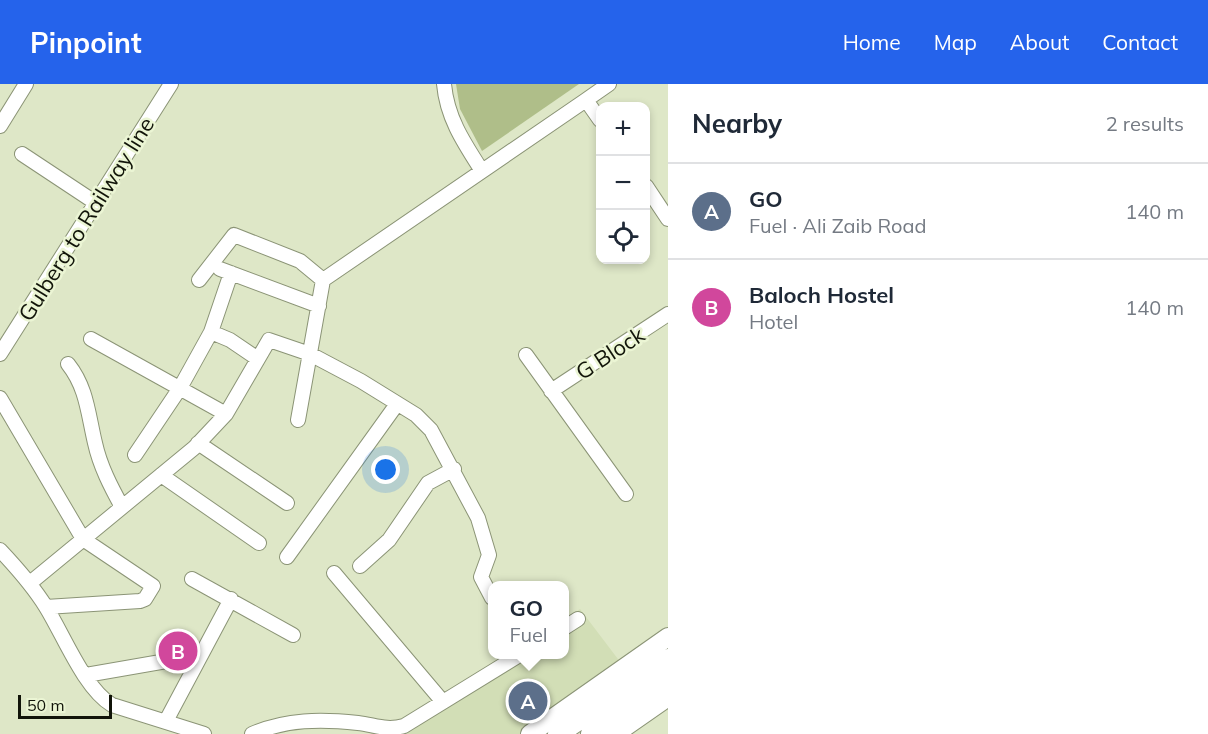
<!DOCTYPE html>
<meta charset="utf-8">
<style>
body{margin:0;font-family:Mulish,sans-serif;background:#f2f2f3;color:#1f2937}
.controls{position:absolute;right:18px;top:18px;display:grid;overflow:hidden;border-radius:12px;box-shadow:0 3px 9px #0003}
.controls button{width:54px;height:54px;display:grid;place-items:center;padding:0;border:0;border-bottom:2px solid #e0e1e3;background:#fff;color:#1f2937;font:30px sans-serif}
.scale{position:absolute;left:18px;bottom:15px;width:94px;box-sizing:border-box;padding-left:6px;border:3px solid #111409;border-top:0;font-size:16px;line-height:21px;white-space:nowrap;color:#111409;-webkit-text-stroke:4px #ebf5d4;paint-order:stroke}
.you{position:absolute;left:386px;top:386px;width:21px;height:21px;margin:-15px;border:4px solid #fff;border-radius:50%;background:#1a73e8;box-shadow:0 0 0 9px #1a73e833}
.badge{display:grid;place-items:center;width:39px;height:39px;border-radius:50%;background:#2563eb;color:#fff;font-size:20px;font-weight:700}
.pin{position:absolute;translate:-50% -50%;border:3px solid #fff;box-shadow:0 2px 6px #0006}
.popup{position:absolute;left:488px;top:497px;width:81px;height:78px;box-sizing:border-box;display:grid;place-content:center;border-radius:12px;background:#fff;filter:drop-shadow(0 2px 4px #0005);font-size:20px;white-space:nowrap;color:#747a83}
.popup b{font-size:22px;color:#1f2937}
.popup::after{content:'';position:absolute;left:50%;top:100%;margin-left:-12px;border:12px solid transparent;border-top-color:#fff}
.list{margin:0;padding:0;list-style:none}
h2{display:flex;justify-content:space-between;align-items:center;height:78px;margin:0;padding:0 24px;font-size:26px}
h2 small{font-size:20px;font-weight:400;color:#747a83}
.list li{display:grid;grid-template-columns:39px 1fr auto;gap:18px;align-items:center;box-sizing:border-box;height:96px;padding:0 24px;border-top:2px solid #e0e1e3}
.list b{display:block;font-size:22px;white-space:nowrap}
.list p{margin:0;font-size:20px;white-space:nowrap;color:#747a83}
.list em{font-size:20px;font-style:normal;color:#747a83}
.icon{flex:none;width:33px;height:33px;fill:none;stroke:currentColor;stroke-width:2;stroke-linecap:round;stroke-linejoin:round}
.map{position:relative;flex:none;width:668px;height:650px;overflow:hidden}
header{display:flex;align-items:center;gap:36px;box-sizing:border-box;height:84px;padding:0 30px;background:#2563eb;color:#fff}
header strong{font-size:28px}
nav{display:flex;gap:33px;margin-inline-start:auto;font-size:21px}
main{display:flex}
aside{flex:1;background:#fff}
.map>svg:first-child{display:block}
</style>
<header>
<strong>Pinpoint</strong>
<nav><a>Home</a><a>Map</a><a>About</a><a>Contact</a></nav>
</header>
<main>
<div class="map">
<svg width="668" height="650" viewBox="0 0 668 650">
<rect width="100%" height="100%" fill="#dee7c7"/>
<path fill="#d2deb6" d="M580,525l44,58 -94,67h-153l7,-5 21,4 111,-78 48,-1v-33z"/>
<path fill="#afbe89" d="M456,0h123l-97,67 -22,-42z"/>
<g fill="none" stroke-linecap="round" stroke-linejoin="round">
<defs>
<path id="minor" d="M444,0c3,34 20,59 38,87
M600,36l-14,-20 23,-16
M0,42l26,-42
M22,70l74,49
M646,102l22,33
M220,185l99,37
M199,196l35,-45 66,26 23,19
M211,248l19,8 28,19
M91,255l135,75
M0,270l171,-270
M526,271l100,139
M68,280c19,24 20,50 27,79 5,23 16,44 27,64
M551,307l117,-77
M0,314l83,141 70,47 -8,13 -5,2 -94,6
M298,336l25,-140 263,-180
M198,359l89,60
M135,371l45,-67 31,-56 20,-59
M161,391l98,68
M0,466c17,18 33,36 46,57 18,29 38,81 66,98l92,29
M287,473l110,-153
M360,482l29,-26 39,-57 26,-14
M334,489l109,129
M192,495l101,56
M30,499l164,-135 32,-34 43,-74 41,14 51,27 55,34 15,15 47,88 11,37 -8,22 11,21
M564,544l14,-9
M86,591l115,-20
M166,637l65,-122
M252,650c34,-15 69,-15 106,-11 17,2 28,8 46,3l117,-72"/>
<path id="tertiary" d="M530,650l138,-97
M615,650l53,-37"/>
<path id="secondary" d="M558,650l110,-75
M591,650l77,-54"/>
</defs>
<use href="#minor" stroke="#8b9476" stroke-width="16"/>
<use href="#tertiary" stroke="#8b9476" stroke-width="20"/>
<use href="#secondary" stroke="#8b9476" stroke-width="22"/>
<use href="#minor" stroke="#fff" stroke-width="14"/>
<use href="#tertiary" stroke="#fff" stroke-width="18"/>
<use href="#secondary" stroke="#fff" stroke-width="20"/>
</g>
<g text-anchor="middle" stroke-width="5" stroke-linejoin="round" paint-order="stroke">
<g font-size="22" fill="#111409" stroke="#ebf5d4">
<text transform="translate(86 135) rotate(-58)" y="8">Gulberg to Railway line</text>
<text transform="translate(610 269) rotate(-33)" y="8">G Block</text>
</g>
</g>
</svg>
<div class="controls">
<button>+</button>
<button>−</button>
<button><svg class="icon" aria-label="locate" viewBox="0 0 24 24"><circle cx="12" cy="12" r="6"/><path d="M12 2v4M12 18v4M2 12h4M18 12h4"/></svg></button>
</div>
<div class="scale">50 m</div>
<div class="you"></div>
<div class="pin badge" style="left:528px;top:617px;background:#5c6f8a">A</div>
<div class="popup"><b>GO</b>Fuel</div>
<div class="pin badge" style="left:178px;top:567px;background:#d1479c">B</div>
</div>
<aside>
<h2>Nearby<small>2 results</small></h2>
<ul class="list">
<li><span class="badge" style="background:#5c6f8a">A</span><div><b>GO</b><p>Fuel · Ali Zaib Road</p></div><em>140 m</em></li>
<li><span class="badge" style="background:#d1479c">B</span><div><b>Baloch Hostel</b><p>Hotel</p></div><em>140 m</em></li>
</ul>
</aside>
</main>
